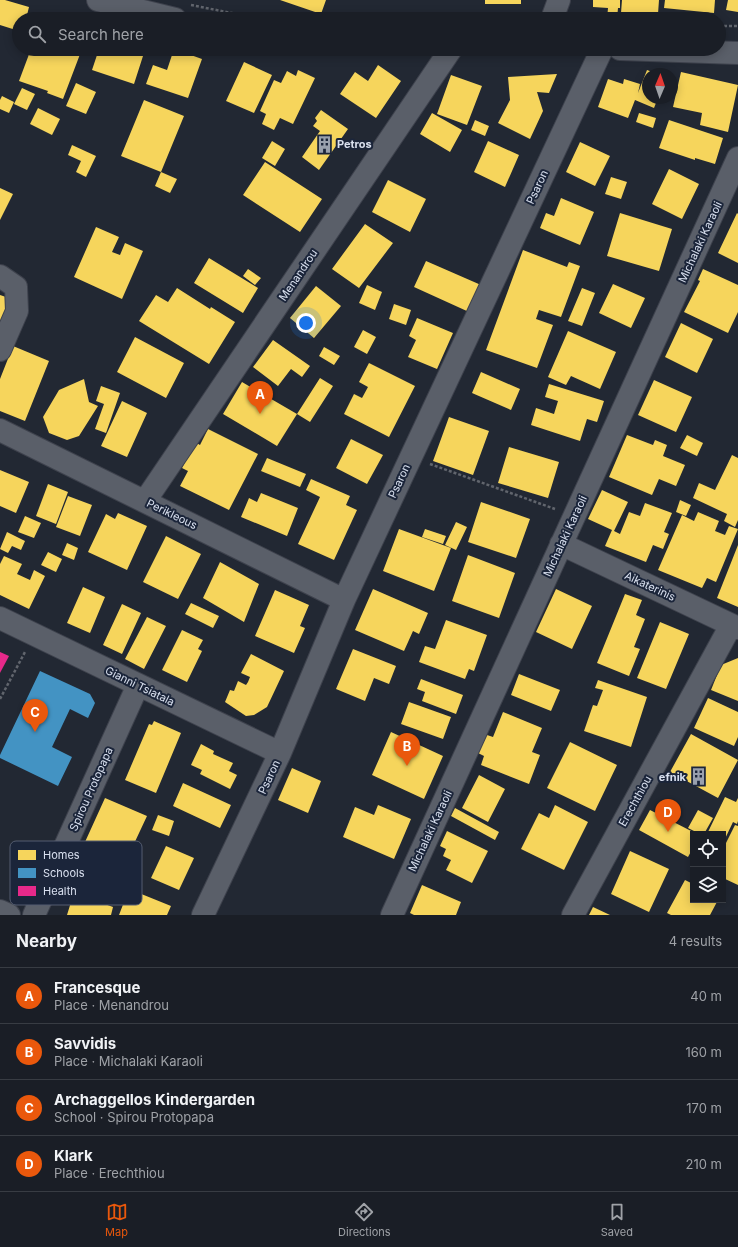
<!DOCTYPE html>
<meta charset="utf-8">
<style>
body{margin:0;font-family:Inter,sans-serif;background:#23272e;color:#f1f3f6}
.controls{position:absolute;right:12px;bottom:12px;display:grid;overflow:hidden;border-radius:0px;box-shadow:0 2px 10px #0003}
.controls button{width:36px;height:36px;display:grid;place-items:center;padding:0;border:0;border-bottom:1px solid #383c43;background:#1a1e26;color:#f1f3f6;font:20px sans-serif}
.compass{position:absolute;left:642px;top:68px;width:36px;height:36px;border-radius:50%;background:#1a1e26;box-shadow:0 2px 10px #0003;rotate:2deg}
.you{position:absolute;left:306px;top:323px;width:14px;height:14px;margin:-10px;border:3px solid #fff;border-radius:50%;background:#1a73e8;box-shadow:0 0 0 6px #1a73e833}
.badge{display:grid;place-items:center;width:26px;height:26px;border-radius:50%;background:#ea580c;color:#fff;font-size:13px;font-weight:700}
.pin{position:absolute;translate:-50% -33px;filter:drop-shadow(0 1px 2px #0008)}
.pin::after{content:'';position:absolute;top:21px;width:14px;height:12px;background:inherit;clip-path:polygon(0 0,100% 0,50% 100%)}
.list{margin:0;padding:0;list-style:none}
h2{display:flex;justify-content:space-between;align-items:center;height:52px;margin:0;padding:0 16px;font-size:17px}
h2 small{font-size:13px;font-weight:400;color:#9fa2a7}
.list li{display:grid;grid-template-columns:26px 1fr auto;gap:12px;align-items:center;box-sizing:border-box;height:56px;padding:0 16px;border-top:1px solid #383c43}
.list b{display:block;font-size:15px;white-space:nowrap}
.list p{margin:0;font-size:13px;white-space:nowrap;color:#9fa2a7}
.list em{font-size:13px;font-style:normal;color:#9fa2a7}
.icon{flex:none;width:22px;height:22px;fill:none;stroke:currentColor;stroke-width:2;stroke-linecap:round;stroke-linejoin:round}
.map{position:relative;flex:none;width:738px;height:915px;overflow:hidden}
.search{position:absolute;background:#1a1e26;box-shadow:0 2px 10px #0003;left:12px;right:12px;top:12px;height:44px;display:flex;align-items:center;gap:10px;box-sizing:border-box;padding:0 14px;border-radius:22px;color:#9fa2a7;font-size:15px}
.sheet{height:276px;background:#1a1e26}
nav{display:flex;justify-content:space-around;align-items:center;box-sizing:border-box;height:56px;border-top:1px solid #383c43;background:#1a1e26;font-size:11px;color:#9fa2a7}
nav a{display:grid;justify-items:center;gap:2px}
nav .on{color:#ea580c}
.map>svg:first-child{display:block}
</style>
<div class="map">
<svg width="738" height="915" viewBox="0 0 738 915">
<rect width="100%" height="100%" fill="#222833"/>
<path fill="#f6d55c" d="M0,0h5l24,7 -3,12h-7v12l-19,-6z
M280,0h46l-5,14z
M485,0h36v4h-36z
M593,0h27v8h-2l-1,11h-10l1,-11 -15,-1z
M622,0h37l-1,14 -37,-1z
M665,0h50l-1,13 -50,-5z
M728,0h10v12l-12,-2z
M31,49h51l-19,50 -16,-6 1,-2 -29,-10z
M99,49h23l21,7 -9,28 -42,-14z
M174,49l28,10 -14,39 -42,-14 7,-19 14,5z
M244,62l28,13 -18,38 -28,-12z
M378,65l23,16 -25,37 -36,-24 15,-22 13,9z
M298,70l17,8 -22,46 -13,-6 -6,12 -12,-6 4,-10 -6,-3 14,-31 7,3 6,-12 9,5z
M647,70l11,4h-10v24h10l-4,10 -19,-8 -7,18 -30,-11 10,-28 15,5 1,-5 16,5 -2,9z
M681,72l57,13 -10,47 -28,-7 2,-12 -29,-6z
M557,74l-8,19 -12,-1 6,19 -13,28 -32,-16 12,-23 -2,-23z
M451,75l31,11 -15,39 -30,-11z
M76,83l20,9 -10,22 -20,-8z
M22,88l13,6 -8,16 -13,-6z
M2,96l12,6 -5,11 -9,-4v-9z
M144,100l40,16 -23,56 -40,-16z
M38,108l22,11 -8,16 -22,-11z
M321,110l27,19 -29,41 -17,-13 18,-26 -7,-5 4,-5 -2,-3z
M432,113l30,17 -12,22 -30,-18z
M639,113l17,5 -3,10 -17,-6z
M475,120l14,6 -4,10 -14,-6z
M669,120l54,18 -8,26 -20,-6v2l-36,-12z
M272,141l13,8 -10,17 -13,-8z
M488,141l31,14 -14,32 -31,-15z
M580,142l30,14 -15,30 -29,-14z
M72,145l24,11 -10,21 -10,-5 5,-11 -13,-6z
M265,162l57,37 -22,33 -57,-37z
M669,169l30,15 -17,35 -30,-15z
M161,172l16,7 -7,14 -15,-7z
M611,177l16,5 -6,17 -16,-5z
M388,180l38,19 -16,33 -38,-20z
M0,188l13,6 -13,26z
M561,198l33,14 -14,33 -40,-17 6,-15 8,3z
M620,213l52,16 -13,42 -52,-15z
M737,213l1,1v49l-20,-10z
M365,224l28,19 -34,45 -27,-19z
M96,227l23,10 -7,15 8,3 5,-12 18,8 -21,48 -48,-22z
M523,250l44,17 2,-5 11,4 -19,51 -22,-7 -3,9 17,6 -16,43 -51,-18z
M209,258l49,30 -15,25 -49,-30z
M426,261l55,24 -12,27 -55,-25z
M248,269l13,9 -6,7 -12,-9z
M703,269l35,16v27l-10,21 -44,-21 16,-31 -2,-1z
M613,284l32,14 -14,30 -32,-15z
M367,285l15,7 -7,18 -16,-7z
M316,286l25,20 -27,32 -24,-20z
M177,288l33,21 1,-2 24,15 -26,42 -70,-43 17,-26 12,7z
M582,288l13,5 -13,33 -14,-5z
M0,295l6,2 2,12 -8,18z
M394,304l17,6 -5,15 -17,-6z
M417,318l36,15 -16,36 -29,-12 8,-17 -7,-4z
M681,323l32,16 -16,34 -32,-16z
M363,330l13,7 -9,17 -13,-7z
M568,331l48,21 -16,37 -29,-13 -5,9 -18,-8z
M135,337l49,26 -18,35 -49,-26z
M273,340l37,26 -8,11 -11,-8 -13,17 -25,-19z
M13,346l36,15 -24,60 -25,-10v-32z
M324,347l16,9 -6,9 -15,-9z
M369,363l46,23 -26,51 -45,-23 10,-20 8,4 6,-11 -9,-5z
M481,372l39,17 -9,21 -39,-17z
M320,378l13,8 -23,36 -13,-8z
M84,379l5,23 9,4 -19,30 -12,4 -18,-7 -6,-16 16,-27z
M654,380l38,17 -16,35 -38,-17z
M242,382l55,32 -20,32 -54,-32z
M549,384l55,17 -7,21 -10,-3 -7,22 -49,-16 5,-17 18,6 4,-13 -13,-4z
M101,386l19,7 -14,40 -11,-4 9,-25 -8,-3z
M122,401l25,12 -20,44 -26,-11z
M449,417l40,14 -16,44 -40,-14z
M208,429l50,25 -29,56 -49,-24 8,-15 -6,-3 13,-26 5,3z
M627,435l26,10 2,-5 12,5 -4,11 22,9 -9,21 -17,-7 -7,16 -43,-18z
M687,435l16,8 -6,13 -17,-8z
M351,439l32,16 -16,29 -31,-16z
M509,447l50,15 -11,36 -50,-15z
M732,455l6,3v62l-3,7 -11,-6 3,-7 -34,-16 6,-15 16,7z
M267,458l39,16 -6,13 -39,-16z
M0,470l29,12 -13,31 -16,-7z
M311,479l39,17 -4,9 11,5 -23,50 -36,-16 22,-47 -14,-7z
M48,484l20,8 -12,32 -20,-8z
M602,490l26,12 -14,29 6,3 9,-22 11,4 5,-13 27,10 -8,19 5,2 -6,15 -10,-4 -7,17 -41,-16 7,-16 -24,-11z
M261,493l37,15 -11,28 -46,-19 8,-19 8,4z
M68,496l24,9 -12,31 -24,-9z
M680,500l11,5 -5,11 -10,-4z
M481,502l49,17 -14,39 -48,-16z
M698,512l21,9 -4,10 10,4 4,-9 9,3 -22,53 -9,-4 -5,10 -44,-18 24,-55 12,6z
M118,513l29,13 -20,44 -39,-18 18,-38 9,5z
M25,516l16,7 -7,15 -16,-6z
M456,522l11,5 -11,23 -11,-5z
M399,529l52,19 -17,43 -51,-20z
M425,529l21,7 -3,8 -21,-7z
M7,532l18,9 -4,9 -9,-4 -4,7 -8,-4z
M166,536l35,18 -23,45 -35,-17z
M67,543l11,5 -4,12 -12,-5z
M738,545v62l-21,-9z
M48,552l14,7 -6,13 -15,-7z
M468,555l47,18 -16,45 -47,-17z
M4,556l18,8 -5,10 13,6 4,-10 11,6 -16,33 -29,-14v-31z
M220,562l39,22 -15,38 -41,-24z
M83,587l22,10 -15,36 -23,-10z
M373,589l55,24 -9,21 -6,-3 -9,20 -49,-21z
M556,589l36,17 -20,43 -36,-17z
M275,590l34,15 -9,21 5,2 -11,25 -39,-17z
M625,594l17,6 -6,15 9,4 -11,28 6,2 -11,27 -32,-13z
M191,603l28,13 -6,12 -28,-14z
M122,604l19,9 -19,41 -19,-9z
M147,617l19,9 -22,43 -19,-10z
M446,620l41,15 -13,36 -5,-2 -4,10 -46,-17 6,-16 10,3z
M660,622l29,12 -23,55 -29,-11z
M182,630l21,10 -5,9 4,2 -15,31 -25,-12z
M353,649l43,17 -7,18 -15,-6 -9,23 -29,-12z
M251,654l33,17 -17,36 -13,8 -8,1 -21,-14 5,-12 4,1 4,-10 8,4 2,-3 2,-5 -9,-4z
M738,658v43l-27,-11 10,-25z
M519,674l41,16 -9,21 -40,-16z
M421,679l42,16 -7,19 -34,-13 3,-9 -8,-3z
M598,680l49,17 -16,50 -47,-16 9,-26 4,1 6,-16 -8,-2z
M708,698l30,14v25l-4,9 -40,-18z
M409,702l42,15 -8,22 -42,-15z
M503,712l39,16 -10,24 8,3 -11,29 -48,-19 3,-9 -8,-4 8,-18 9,3z
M154,721l27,12 -25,60 -31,-13 24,-56 3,1z
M391,732l52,24 -19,43 -52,-24z
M691,734l47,26 -20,38 -48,-26z
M570,742l47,23 -22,46 -48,-23z
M201,744l13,7 -1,3 20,9 -4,8 8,4 -7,14 -30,-15 2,-4 -11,-5z
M292,768l29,13 -13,32 -30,-13z
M479,775l26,14 -17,33 -26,-14z
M183,783l48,22 -11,23 -47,-22z
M725,797l11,5 2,-4v23l-1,3 -4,-2 -10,21v-9h-16z
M105,798l42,18 -22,47 -30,-14 -4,9 -11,-5z
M378,805l33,14 -17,40 -51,-22 12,-30 19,8z
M555,805l33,17 -24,48 -43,-21 18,-36 10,5z
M455,808l44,24 -4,8 -44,-24z
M650,810l47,24h-4v14l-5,9 -49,-27z
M698,810l15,8 -9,16h-4l-12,-6z
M158,815l16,6 -5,15 -17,-6z
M735,825l3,1v59l-15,-7v-29z
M447,831l41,20 -16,32 -26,-13 5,-10 -8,-4 3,-7 -6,-3z
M166,846l28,12 -15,32 -28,-12z
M630,851l39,18 -20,43 -38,-18z
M77,861l35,13 -10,29 11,4 -2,8h-44l4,-13 -8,-3z
M685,880l8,4v16h25l-8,15h-39l-4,-2z
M422,885l39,17 -5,13h-42l-4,-2z
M129,889l42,17 -4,9h-48z
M593,907l17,8h-21z"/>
<path fill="#4393c3" d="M40,671l50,23 5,9 -7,15 -18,-9 -18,38 20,10 -14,29 -58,-28v-3z"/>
<path fill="#e7298a" d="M0,652l9,4 -9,17z"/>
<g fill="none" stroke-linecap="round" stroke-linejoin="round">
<defs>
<path id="minor" d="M98,0l77,19
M552,19l7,-19
M620,49l118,4
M0,276l16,11 1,24 -17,39
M0,430l344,170
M145,501l306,-452
M561,544l177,84
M0,618l280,135
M0,911l9,4
M34,915l104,-230
M203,915l77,-162 64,-153 258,-551
M392,915l346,-757
M573,915l158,-290"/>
</defs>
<use href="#minor" stroke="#3e424d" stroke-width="24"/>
<path stroke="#61656d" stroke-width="2.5" stroke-dasharray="3 2" stroke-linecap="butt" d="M191,5l71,14
M575,14l13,5
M719,26h19
M430,464l125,45
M0,699l25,-47"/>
<use href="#minor" stroke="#5a5f69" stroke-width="22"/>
</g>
<defs>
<symbol id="building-bare" viewBox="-9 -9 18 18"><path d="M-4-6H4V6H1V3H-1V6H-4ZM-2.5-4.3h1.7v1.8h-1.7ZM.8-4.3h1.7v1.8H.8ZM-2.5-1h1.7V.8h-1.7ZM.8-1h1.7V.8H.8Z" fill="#99a0ad" stroke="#1b253a" stroke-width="2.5" paint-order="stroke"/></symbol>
</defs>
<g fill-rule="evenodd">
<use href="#building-bare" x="312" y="132" width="25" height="25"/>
<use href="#building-bare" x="686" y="764" width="25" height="25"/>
</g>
<g text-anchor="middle" stroke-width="4" stroke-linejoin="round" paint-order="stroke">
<g font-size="11" font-weight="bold" fill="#d9e0ef" stroke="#1b253a" text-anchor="start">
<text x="337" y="148">Petros</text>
<text x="686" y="781" text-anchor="end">efnik</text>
</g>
<g font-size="11" fill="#d9e0ef" stroke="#1b253a">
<text transform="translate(537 187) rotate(-65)" y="4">Psaron</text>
<text transform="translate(700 242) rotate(-65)" y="4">Michalaki Karaoli</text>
<text transform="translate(298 275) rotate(-56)" y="4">Menandrou</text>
<text transform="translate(399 481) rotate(-65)" y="4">Psaron</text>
<text transform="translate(172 514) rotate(26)" y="4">Perikleous</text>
<text transform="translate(565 536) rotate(-65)" y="4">Michalaki Karaoli</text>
<text transform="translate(650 586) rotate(25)" y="4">Aikaterinis</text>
<text transform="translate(140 686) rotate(26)" y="4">Gianni Tsiatala</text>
<text transform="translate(269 777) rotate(-65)" y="4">Psaron</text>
<text transform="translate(91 789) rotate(-66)" y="4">Spirou Protopapa</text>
<text transform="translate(635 801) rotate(-61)" y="4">Erechthiou</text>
<text transform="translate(430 831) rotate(-65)" y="4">Michalaki Karaoli</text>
</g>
</g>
<rect x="10" y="841" width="132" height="64" rx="6" fill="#1b253a" stroke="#545d70" stroke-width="1"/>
<rect x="18" y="850" width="18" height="10" fill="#f6d55c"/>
<rect x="18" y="868" width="18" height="10" fill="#4393c3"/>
<rect x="18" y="886" width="18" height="10" fill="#e7298a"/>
<g font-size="11" fill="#d9e0ef">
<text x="43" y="859">Homes</text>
<text x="43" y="877">Schools</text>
<text x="43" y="895">Health</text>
</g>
</svg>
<div class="controls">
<button><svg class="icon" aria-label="locate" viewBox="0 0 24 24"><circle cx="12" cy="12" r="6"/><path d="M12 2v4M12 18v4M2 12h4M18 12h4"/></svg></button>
<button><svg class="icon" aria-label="layers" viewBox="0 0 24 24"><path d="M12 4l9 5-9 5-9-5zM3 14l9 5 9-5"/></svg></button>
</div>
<svg class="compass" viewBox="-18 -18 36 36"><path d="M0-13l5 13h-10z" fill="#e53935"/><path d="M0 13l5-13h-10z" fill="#9fa2a7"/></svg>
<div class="you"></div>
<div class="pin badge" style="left:260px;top:414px">A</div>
<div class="pin badge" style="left:407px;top:766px">B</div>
<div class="pin badge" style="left:35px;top:732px">C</div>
<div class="pin badge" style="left:668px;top:832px">D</div>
<div class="search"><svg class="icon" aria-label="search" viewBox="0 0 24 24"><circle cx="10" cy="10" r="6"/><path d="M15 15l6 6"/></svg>Search here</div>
</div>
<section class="sheet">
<h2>Nearby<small>4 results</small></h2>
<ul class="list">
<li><span class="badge">A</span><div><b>Francesque</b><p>Place · Menandrou</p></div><em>40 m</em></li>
<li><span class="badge">B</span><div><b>Savvidis</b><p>Place · Michalaki Karaoli</p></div><em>160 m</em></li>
<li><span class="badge">C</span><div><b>Archaggellos Kindergarden</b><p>School · Spirou Protopapa</p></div><em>170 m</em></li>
<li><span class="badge">D</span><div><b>Klark</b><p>Place · Erechthiou</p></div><em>210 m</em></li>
</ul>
</section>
<nav>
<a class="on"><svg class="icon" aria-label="map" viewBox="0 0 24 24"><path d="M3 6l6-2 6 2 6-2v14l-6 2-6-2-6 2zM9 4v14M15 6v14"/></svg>Map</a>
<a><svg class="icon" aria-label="directions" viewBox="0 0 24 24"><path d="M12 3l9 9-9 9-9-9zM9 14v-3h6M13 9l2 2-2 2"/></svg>Directions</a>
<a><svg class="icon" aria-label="saved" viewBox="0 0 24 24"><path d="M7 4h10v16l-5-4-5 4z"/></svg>Saved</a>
</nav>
